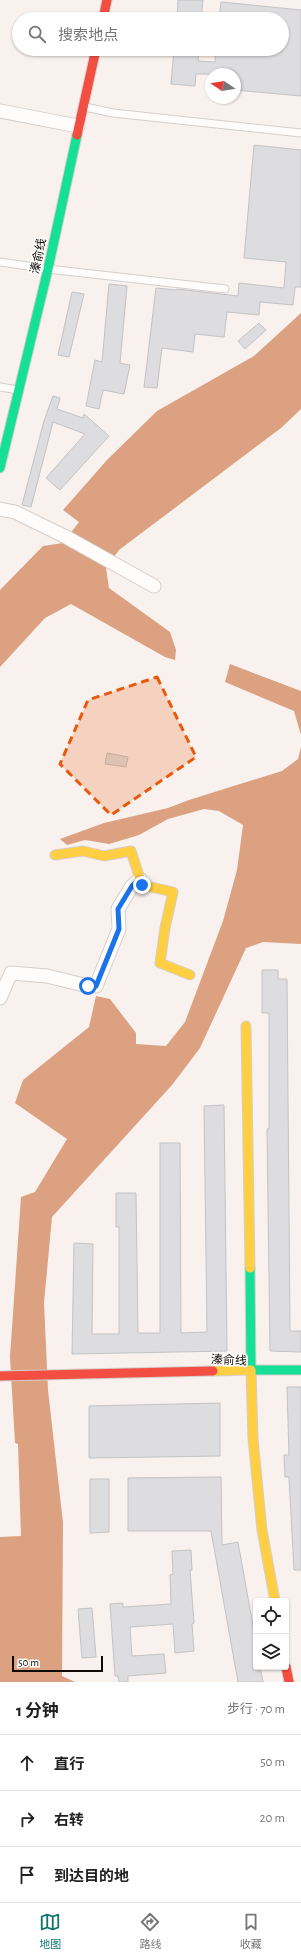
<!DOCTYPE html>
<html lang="zh">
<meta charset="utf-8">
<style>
body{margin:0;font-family:"Alegreya Sans","Noto Sans SC",sans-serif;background:#f2f2f2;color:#222}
.controls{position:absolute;right:12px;bottom:12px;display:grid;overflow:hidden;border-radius:4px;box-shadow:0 1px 3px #0004}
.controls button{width:36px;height:36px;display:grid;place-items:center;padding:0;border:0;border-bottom:1px solid #e0e0e0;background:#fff;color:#222;font:20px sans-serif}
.compass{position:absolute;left:205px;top:68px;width:36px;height:36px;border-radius:50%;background:#fff;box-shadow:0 1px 3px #0004;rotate:282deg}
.scale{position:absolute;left:12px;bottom:10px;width:91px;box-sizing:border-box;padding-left:4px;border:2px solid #100a07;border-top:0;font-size:11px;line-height:14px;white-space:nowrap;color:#100a07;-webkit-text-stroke:3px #fff;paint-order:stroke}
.stop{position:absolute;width:12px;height:12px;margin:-9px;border:3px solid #1a73e8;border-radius:50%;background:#fff}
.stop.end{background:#1a73e8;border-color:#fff;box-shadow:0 1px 4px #0008}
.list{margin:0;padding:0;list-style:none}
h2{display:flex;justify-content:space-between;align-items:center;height:52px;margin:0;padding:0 16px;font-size:17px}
h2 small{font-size:13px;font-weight:400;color:#767676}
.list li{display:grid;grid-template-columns:26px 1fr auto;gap:12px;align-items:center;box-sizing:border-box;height:56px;padding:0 16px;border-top:1px solid #e0e0e0}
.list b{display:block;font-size:15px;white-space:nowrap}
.list em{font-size:13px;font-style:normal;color:#767676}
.icon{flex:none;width:22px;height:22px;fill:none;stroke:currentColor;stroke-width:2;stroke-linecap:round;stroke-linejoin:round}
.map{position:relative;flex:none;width:301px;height:1682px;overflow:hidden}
.search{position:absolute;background:#fff;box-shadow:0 1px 3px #0004;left:12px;right:12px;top:12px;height:44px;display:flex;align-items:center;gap:10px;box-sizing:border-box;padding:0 14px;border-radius:22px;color:#767676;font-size:15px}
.sheet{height:220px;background:#fff}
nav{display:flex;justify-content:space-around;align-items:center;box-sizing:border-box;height:56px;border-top:1px solid #e0e0e0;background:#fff;font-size:11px;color:#767676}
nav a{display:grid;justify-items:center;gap:2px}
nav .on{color:#0f766e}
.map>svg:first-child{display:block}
</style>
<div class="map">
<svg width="301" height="1682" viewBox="0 0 301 1682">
<rect width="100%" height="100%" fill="#f8f1ed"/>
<path fill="#dba181" d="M301,313v96l-20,19 -162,122 -13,18 3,20 61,44 6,18 -1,10 -10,-3 -94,-53 -26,14 -45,49v-77l43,-44 20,-3 16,-21 -16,-12 44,-50 50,-49 97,-55z
M230,664l71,27v44l-7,-24 -69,-29z
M301,747v197l-38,-2 -17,6 -46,100 -28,37 -120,132 -8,86 4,87 15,133 -1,153 13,6h-75v-145l21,-1 -3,-92 -3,-1 -5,-86 11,-160 14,-5 32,-53 -52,-36 8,-23 66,-53 7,-31 14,3 26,34v11l30,2 19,-24 38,-101 14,-51 6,-45 -24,-14 -15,-2 -36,10 -29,16 -30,9 -24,-4 -18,5 -7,-6 44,-16 64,-15 21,-8 93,-29 16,-12z"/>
<path fill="#dddddf" stroke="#c3c2c4" d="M178,0h25l-2,19h-24z
M221,2l80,8v86l-66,-6v-16h-39l-1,12 -24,-2 3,-35h25l-1,12 17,1 1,-13h66v-30h-63z
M254,145l47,5v137h-6l-2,18 -33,-3 -1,13 -32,-3 -3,25 -29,-3 -2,18 -31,-4 -5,40 -13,-1 12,-99 20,2 1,-1 61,7 1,-13 45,5 2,-26 -42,-4z
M109,284l18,2 -7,77 10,2 -6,29 -21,-4 -4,19 -13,-3 9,-46 7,2z
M72,292l12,2 -15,63 -11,-2z
M259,323l7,7 -21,19 -7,-8z
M53,396l7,2 -3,11 26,9 1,-4 25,22 -49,54 -14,-12 39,-44 -32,-12 -22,85 -9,-2 22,-84z
M107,753l21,4 -2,10 -21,-3z
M262,970h16v9h9l3,352h11v21l-31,-1 -3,-222 2,-1v-115h-7z
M224,1105l3,246 -155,3 2,-111 19,1 -1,90h27v-107h-3v-34h20l2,140h22v-190h20l1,190 26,-1 -3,-226z
M287,1387h14v183h-7l-5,-93h-4l-1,-22h5z
M220,1403v53l-131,2v-52z
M221,1477l1,68 16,-3 18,101v24h4l3,15h-25l-27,-151h-83v-53z
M90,1479h19v53l-19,1z
M191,1550l1,20h-2l4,53 -2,1 2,27 -19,2 -2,-29 -43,3 2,29 32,-2 2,19 -38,3v6h-9l-1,-6h-3l-5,-72 13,-1v4l48,-3 -1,-29 3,-1 -1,-23z
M92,1608l4,49 -14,1 -4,-49z"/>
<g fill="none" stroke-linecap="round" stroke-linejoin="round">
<defs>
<path id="lane" d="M85,107l28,6 188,20
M0,262l48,7 177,20
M0,387l18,3"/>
<path id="street" d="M0,111l78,15
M0,509l15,3 51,25 88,49
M0,998l11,-25 36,3 41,10h8l23,-57 -1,-20 14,-23 8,-7"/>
<path id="fast" d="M0,468l48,-199 29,-134
M250,1268l1,102h50"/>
<path id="slow" d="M55,855l28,-4 21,5 27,-5 11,34 31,7 -8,36 -5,35 30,12
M246,1026l4,242
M213,1371l38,-1 2,69 9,91 13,71"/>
<path id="jam" d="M103,19l4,-19
M77,135l19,-86
M0,1376l213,-5
M286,1667l3,15"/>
</defs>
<use href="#lane" stroke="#d5cecb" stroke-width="9"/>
<use href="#street" stroke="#d5cecb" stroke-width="15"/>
<use href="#fast" stroke="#d5cecb" stroke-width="11"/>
<use href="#slow" stroke="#d5cecb" stroke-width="11"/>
<use href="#jam" stroke="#d5cecb" stroke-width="11"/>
<use href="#lane" stroke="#fefdfc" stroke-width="7"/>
<use href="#street" stroke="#fefdfc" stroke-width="13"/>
<use href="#fast" stroke="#16e098" stroke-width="9"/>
<use href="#slow" stroke="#ffcf43" stroke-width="9"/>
<use href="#jam" stroke="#f24e42" stroke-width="9"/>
</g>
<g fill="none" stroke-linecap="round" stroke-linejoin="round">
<path stroke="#1a73e8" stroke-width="5" d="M88,986h8l23,-57 -1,-20 14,-23 8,-7 2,6"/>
</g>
<path fill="#e8590c" fill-opacity="0.2" stroke="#e8590c" stroke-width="3" stroke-dasharray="8 5" stroke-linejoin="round" d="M157,677l39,80 -85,58 -51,-51 28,-64z"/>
<g text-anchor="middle" stroke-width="3.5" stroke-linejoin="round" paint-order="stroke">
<g font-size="12" fill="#100a07" stroke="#fff">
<text transform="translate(38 256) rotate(-78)" y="4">溱俞线</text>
<text transform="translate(229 1360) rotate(2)" y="4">溱俞线</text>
</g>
</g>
</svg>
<div class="controls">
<button><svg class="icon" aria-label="locate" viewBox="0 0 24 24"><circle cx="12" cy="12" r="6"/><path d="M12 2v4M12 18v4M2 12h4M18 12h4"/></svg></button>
<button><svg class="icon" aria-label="layers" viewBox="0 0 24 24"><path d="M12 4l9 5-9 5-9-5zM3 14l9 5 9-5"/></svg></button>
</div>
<svg class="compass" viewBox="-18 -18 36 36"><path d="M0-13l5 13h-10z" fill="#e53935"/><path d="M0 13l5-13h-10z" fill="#767676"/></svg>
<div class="scale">50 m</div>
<div class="stop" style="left:88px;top:986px"></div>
<div class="stop end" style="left:142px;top:885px"></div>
<div class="search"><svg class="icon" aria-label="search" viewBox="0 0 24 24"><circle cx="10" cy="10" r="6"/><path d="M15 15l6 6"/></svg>搜索地点</div>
</div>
<section class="sheet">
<h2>1 分钟<small>步行 · 70 m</small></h2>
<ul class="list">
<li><svg class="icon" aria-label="ahead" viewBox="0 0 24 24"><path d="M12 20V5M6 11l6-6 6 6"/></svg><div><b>直行</b></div><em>50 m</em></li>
<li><svg class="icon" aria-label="right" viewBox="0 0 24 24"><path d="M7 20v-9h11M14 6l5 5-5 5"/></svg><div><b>右转</b></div><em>20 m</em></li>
<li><svg class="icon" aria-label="arrive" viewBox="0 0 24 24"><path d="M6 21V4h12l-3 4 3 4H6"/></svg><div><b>到达目的地</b></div></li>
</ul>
</section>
<nav>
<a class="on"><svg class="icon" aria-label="map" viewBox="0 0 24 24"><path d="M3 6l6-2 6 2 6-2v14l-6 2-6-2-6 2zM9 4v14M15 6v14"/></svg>地图</a>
<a><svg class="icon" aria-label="directions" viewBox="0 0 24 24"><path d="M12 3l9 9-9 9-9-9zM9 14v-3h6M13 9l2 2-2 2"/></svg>路线</a>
<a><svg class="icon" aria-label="saved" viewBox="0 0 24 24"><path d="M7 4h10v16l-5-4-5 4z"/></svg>收藏</a>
</nav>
